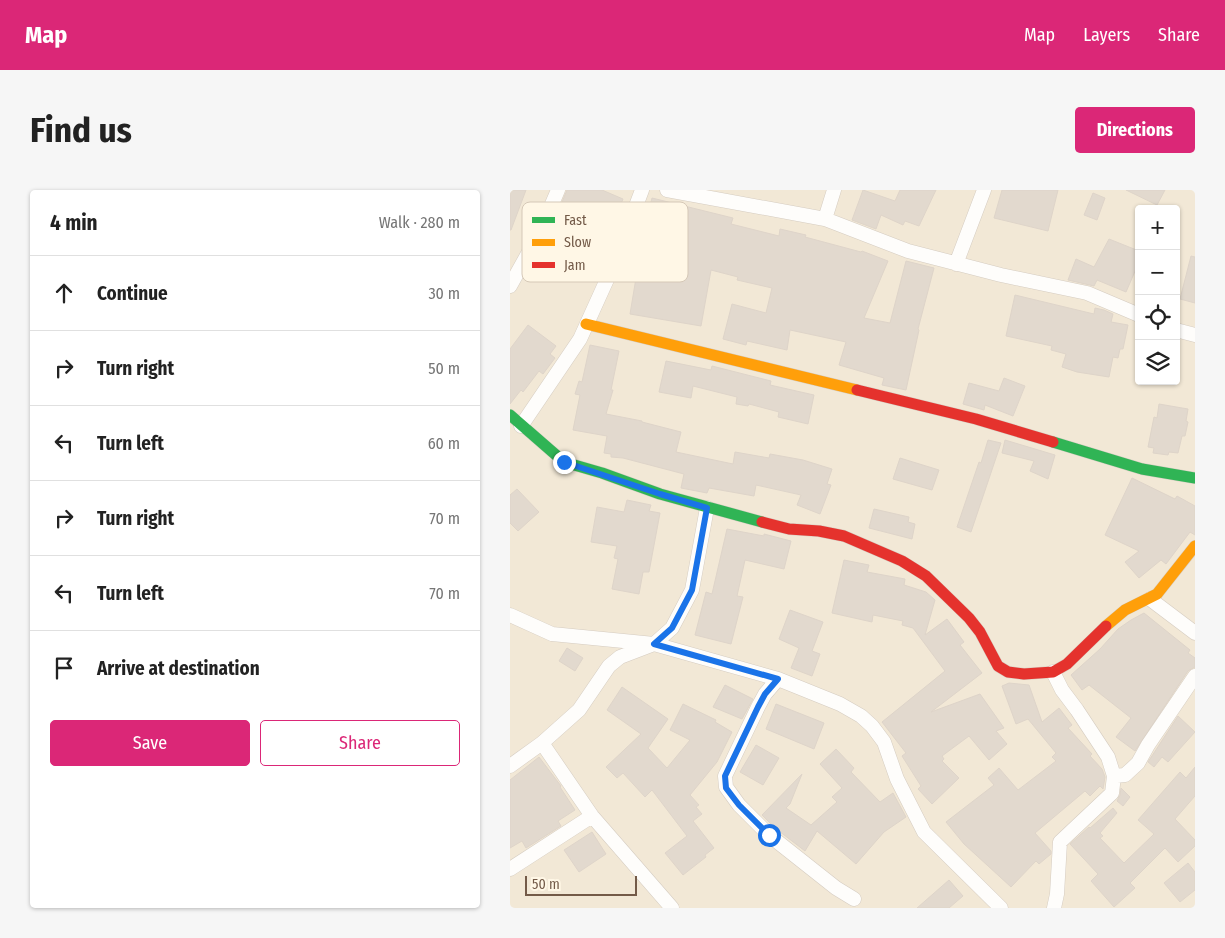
<!DOCTYPE html>
<meta charset="utf-8">
<style>
body{margin:0;font-family:"Fira Sans Condensed",sans-serif;background:#f6f6f6;color:#222}
.controls{position:absolute;right:15px;top:15px;display:grid;overflow:hidden;border-radius:5px;box-shadow:0 1px 4px #0004}
.controls button{width:45px;height:45px;display:grid;place-items:center;padding:0;border:0;border-bottom:1px solid #e0e0e0;background:#fff;color:#222;font:25px sans-serif}
.scale{position:absolute;left:15px;bottom:12px;width:112px;box-sizing:border-box;padding-left:5px;border:2px solid #735a48;border-top:0;font-size:14px;line-height:18px;white-space:nowrap;color:#735a48;-webkit-text-stroke:4px #fff7e6;paint-order:stroke}
.stop{position:absolute;width:15px;height:15px;margin:-11px;border:4px solid #1a73e8;border-radius:50%;background:#fff}
.stop.end{background:#1a73e8;border-color:#fff;box-shadow:0 1px 5px #0008}
.list{margin:0;padding:0;list-style:none}
h2{display:flex;justify-content:space-between;align-items:center;height:65px;margin:0;padding:0 20px;font-size:21px}
h2 small{font-size:16px;font-weight:400;color:#767676}
.list li{display:grid;grid-template-columns:32px 1fr auto;gap:15px;align-items:center;box-sizing:border-box;height:75px;padding:0 20px;border-top:1px solid #e0e0e0}
.list b{display:block;font-size:19px;white-space:nowrap}
.list em{font-size:16px;font-style:normal;color:#767676}
.actions{display:flex;gap:10px;padding:15px 20px}
.actions a{flex:1;padding:11px 0;border:1px solid #db2777;border-radius:5px;text-align:center;font-size:18px;color:#db2777}
.actions .main{background:#db2777;color:#fff}
.icon{flex:none;width:28px;height:28px;fill:none;stroke:currentColor;stroke-width:2;stroke-linecap:round;stroke-linejoin:round}
.map{position:relative;flex:none;width:685px;height:718px;overflow:hidden;border-radius:5px}
header{display:flex;align-items:center;gap:30px;box-sizing:border-box;height:70px;padding:0 25px;background:#db2777;color:#fff}
header strong{font-size:24px}
nav{display:flex;gap:28px;margin-inline-start:auto;font-size:18px}
.intro{display:flex;align-items:center;justify-content:space-between;box-sizing:border-box;height:120px;padding:0 30px}
h1{margin:0;font-size:35px}
.button{padding:12px 22px;border-radius:5px;background:#db2777;color:#fff;font-size:18px;font-weight:700}
main{display:flex;gap:30px;padding:0 30px}
aside{flex:1;background:#fff;border-radius:5px;box-shadow:0 1px 4px #0004}
.map>svg:first-child{display:block}
</style>
<header>
<strong>Map</strong>
<nav><a>Map</a><a>Layers</a><a>Share</a></nav>
</header>
<div class="intro"><h1>Find us</h1><a class="button">Directions</a></div>
<main>
<aside>
<h2>4 min<small>Walk · 280 m</small></h2>
<ul class="list">
<li><svg class="icon" aria-label="ahead" viewBox="0 0 24 24"><path d="M12 20V5M6 11l6-6 6 6"/></svg><div><b>Continue</b></div><em>30 m</em></li>
<li><svg class="icon" aria-label="right" viewBox="0 0 24 24"><path d="M7 20v-9h11M14 6l5 5-5 5"/></svg><div><b>Turn right</b></div><em>50 m</em></li>
<li><svg class="icon" aria-label="left" viewBox="0 0 24 24"><path d="M17 20v-9H6M10 6l-5 5 5 5"/></svg><div><b>Turn left</b></div><em>60 m</em></li>
<li><svg class="icon" aria-label="right" viewBox="0 0 24 24"><path d="M7 20v-9h11M14 6l5 5-5 5"/></svg><div><b>Turn right</b></div><em>70 m</em></li>
<li><svg class="icon" aria-label="left" viewBox="0 0 24 24"><path d="M17 20v-9H6M10 6l-5 5 5 5"/></svg><div><b>Turn left</b></div><em>70 m</em></li>
<li><svg class="icon" aria-label="arrive" viewBox="0 0 24 24"><path d="M6 21V4h12l-3 4 3 4H6"/></svg><div><b>Arrive at destination</b></div></li>
</ul>
<div class="actions"><a class="main">Save</a><a>Share</a></div>
</aside>
<div class="map">
<svg width="685" height="718" viewBox="0 0 685 718">
<rect width="100%" height="100%" fill="#f6f1e6"/>
<path fill="#f2e8d6" fill-rule="evenodd" d="M0,0h685v718h-685zM629,19h37v172h-37z"/>
<path fill="#e2d9ce" stroke="#ded4c9" d="M0,0h16l-15,40h-1z
M57,0h35l21,9 -15,37 1,1 -6,19 -9,-4 -3,10 -44,-16 7,-19 -2,-1z
M353,0l32,11 5,-11h36l-17,36 -14,-5 -2,4 -22,-10 -5,14 -24,-9z
M492,0h56l-10,41 -54,-13z
M616,0h39l-8,15z
M583,3l12,5 -8,22 -13,-5z
M142,8l81,20 -2,6 48,12 1,-7 26,6 -1,2 56,15 1,-1 26,10 -24,57 26,5 16,-62 28,7 -16,61 1,1 -13,60 -24,-5 2,-7 -45,-13 7,-23 -56,-12 -3,20 -40,-9 -1,4 -23,-6 9,-35 34,9 6,-25 -35,-8 1,-3 -27,-7 -10,56 -71,-12 15,-90z
M599,49l30,12v11l-13,30 -29,-12 -3,6 -26,-6 8,-21 18,8z
M681,66l4,1v46l-15,-4z
M505,105l79,19 1,-6 9,2 9,4 -2,8 17,3 -5,24h-3l-2,9 -5,-1 -4,20 -32,-5 -15,-5 4,-13 -15,-4 1,-4 -46,-10z
M18,135l28,21 -6,8 5,4 -12,16 -4,-3 -16,21 -2,-2 -11,14v-55z
M80,155l29,6 -8,39h2l-7,24 36,7v1l39,10 -5,20 57,12 2,-12 34,6 1,-4 33,6 29,9 -5,15 4,1 -11,29 -23,-9 4,-10 -45,-10 -2,11 -45,-8 -2,5 -26,-5 3,-14 -61,-16 -12,-1v-3l-7,-1 3,-17 -34,-6 7,-35 -5,-1 4,-13 3,1z
M156,171l45,9 1,-4 59,15 -1,4 44,10 -6,29 -30,-7 1,-5 -30,-8 -1,2 -12,-2 1,-7 -44,-11 -2,12 -32,-6z
M494,188l21,8 -12,30 -28,-11 -1,5 -21,-6 6,-21 30,8z
M649,214l29,5 -2,12 2,1 -3,14h-3l-4,17 -9,-1 -1,3 -15,-2 1,-5 -6,-1 6,-30 3,1z
M478,250l13,3 -30,89 -14,-5 22,-65 2,1z
M495,250l50,15 -7,24 -18,-8 4,-10 -32,-8z
M390,268l39,12 -7,20 -39,-11z
M622,288l43,21 2,-3 18,10v29l-5,-3 -24,32 -5,-4 -22,18 -14,-16 14,-11 -34,-16z
M7,299l22,23 -21,19 -8,-8v-28z
M117,310l24,5 -2,6 11,2 -11,59h-6l-4,22 -27,-5 6,-30 -4,-1 3,-12 -26,-4 6,-35 27,5z
M364,319l35,8 -1,5 7,2 -3,15 -43,-11z
M217,339l37,7v-2l27,7 -7,28 -39,-9 -8,36 6,1 -12,47 -36,-9 11,-43 6,2z
M334,370l25,5 -2,7 38,7 -1,6 22,7 9,8 -10,35 22,-16 17,23 -4,3 22,28 -51,39 49,-18 24,34 -8,3 11,13 -18,16 -20,-24 -27,20 2,3 -2,2 17,17 -27,26 -14,-15 3,-3 -19,-30 4,-3 -24,-31 63,-51 -32,-43 -11,-3 1,-4 -30,-6 -1,7 -40,-9z
M280,420l33,12 -11,29 8,3 -8,22 -21,-8 8,-20 -20,-9z
M634,423l46,37 -2,3 7,5v9l-7,4 -53,80 -19,-14 15,-19 -42,-33 -7,5 -11,-15 29,-26 18,-20 13,-9z
M57,458l16,10 -8,13 -16,-10z
M499,493l20,2 13,37 17,-14 13,17 -4,3 24,26 -2,2 12,13 3,8 -2,12 -3,-3 -10,10 -5,-5 -50,42 16,18v3l-12,10 -3,-3 -25,26 -47,-43 -18,-22 48,-37 -6,-7 11,-10 19,22 38,-29 -4,-4 4,-4 -28,-34 -12,5 -14,-38z
M215,495l28,14 -11,20 -29,-12z
M112,497l46,32 -20,29 19,20 23,-28 -20,-10 13,-26 33,16 -1,2 17,10 -15,30 -27,33 9,10 -3,2 6,7 -9,7 21,27 -9,7 1,2 -23,18 -18,-22 22,-17 -35,-46 -7,7 -22,-24 -6,5 -11,-11 35,-33 -34,-24z
M266,514l48,19 -10,26 -48,-20z
M668,526l17,16 -27,30 -6,-5 -8,10 -6,-5z
M246,555l23,13 -16,27 -23,-13z
M326,559l18,19 -3,4 29,30 13,-9 13,24 -22,15 -28,32 -39,-33 -12,20 -30,-23 -13,-13 40,-41 -12,30 -4,4 25,17 26,-23 -5,-5 10,-9 -22,-24z
M29,567l22,29 -1,1 15,23 -17,11 3,5 -35,22 -4,-7 -12,7v-68z
M685,577v29l-20,23 20,21v6l-17,16 -13,-14 -35,35 5,5 -21,19 -23,-26 7,-7 -28,-30 19,-17 1,1 23,-20 4,5 -17,20 3,3 -3,2 24,25 30,-29 -16,-14 42,-48 6,6z
M611,598l9,9 -7,9 -6,-5 3,-6z
M82,642l14,22 -27,18 -15,-22z
M678,673l7,9v18l-15,12 -16,-19z
M439,690l14,16 -14,12h-32z"/>
<g fill="none" stroke-linecap="round" stroke-linejoin="round">
<defs>
<path id="street" d="M157,0l158,29 83,32 93,24 86,18 52,22
M315,29l9,-29
M446,74l28,-74
M0,96l30,-54 18,-42
M666,140l19,5
M11,236l59,-87 34,-75 28,-74
M640,409l45,34
M0,425l42,19 102,10 124,35 62,25 21,12 11,10 12,16 13,37 27,53 77,76
M543,482l9,18 15,20 31,47 6,19 -2,17 -52,49 -3,52 -3,14
M268,489l-13,15 -7,13 -33,69 1,11 13,18 30,30 67,53 18,11
M32,553l50,73 80,92
M0,576l32,-23 37,-33 30,-44 11,-9 34,-13 18,-16 20,-38 15,-82
M604,586l11,-1 13,-12 10,-18 47,-69
M0,679l82,-53"/>
<path id="fast" d="M0,225l54,47 38,11 58,21 102,28
M543,252l89,27 53,9"/>
<path id="slow" d="M76,134l271,66
M596,436l19,-16 32,-16 38,-48"/>
<path id="jam" d="M347,200l119,29 77,23
M252,332l27,7 30,2 25,5 58,25 24,15 43,42 11,14 18,34 10,6 16,2 29,-2 14,-8 39,-38"/>
</defs>
<use href="#street" stroke="#d5ccc1" stroke-width="15"/>
<use href="#fast" stroke="#d6cdc3" stroke-width="12"/>
<use href="#slow" stroke="#d6cdc3" stroke-width="12"/>
<use href="#jam" stroke="#d6cdc3" stroke-width="12"/>
<use href="#street" stroke="#fefdfb" stroke-width="14"/>
<use href="#fast" stroke="#30b455" stroke-width="11"/>
<use href="#slow" stroke="#ff9f0a" stroke-width="11"/>
<use href="#jam" stroke="#e5322d" stroke-width="11"/>
</g>
<g fill="none" stroke-linecap="round" stroke-linejoin="round">
<path stroke="#1a73e8" stroke-width="6" d="M54,272l96,32 47,14 -15,82 -20,38 -18,16 124,35 -13,15 -7,13 -33,69 1,12 13,17 30,30"/>
</g>
<rect x="12" y="12" width="166" height="80" rx="8" fill="#fff7e6" stroke="#d5c8b7" stroke-width="1"/>
<rect x="22" y="27" width="23" height="6" fill="#30b455"/>
<rect x="22" y="49" width="23" height="7" fill="#ff9f0a"/>
<rect x="22" y="72" width="23" height="6" fill="#e5322d"/>
<g font-size="14" fill="#735a48">
<text x="54" y="35">Fast</text>
<text x="54" y="57">Slow</text>
<text x="54" y="80">Jam</text>
</g>
</svg>
<div class="controls">
<button>+</button>
<button>−</button>
<button><svg class="icon" aria-label="locate" viewBox="0 0 24 24"><circle cx="12" cy="12" r="6"/><path d="M12 2v4M12 18v4M2 12h4M18 12h4"/></svg></button>
<button><svg class="icon" aria-label="layers" viewBox="0 0 24 24"><path d="M12 4l9 5-9 5-9-5zM3 14l9 5 9-5"/></svg></button>
</div>
<div class="scale">50 m</div>
<div class="stop" style="left:259px;top:645px"></div>
<div class="stop end" style="left:54px;top:272px"></div>
</div>
</main>
